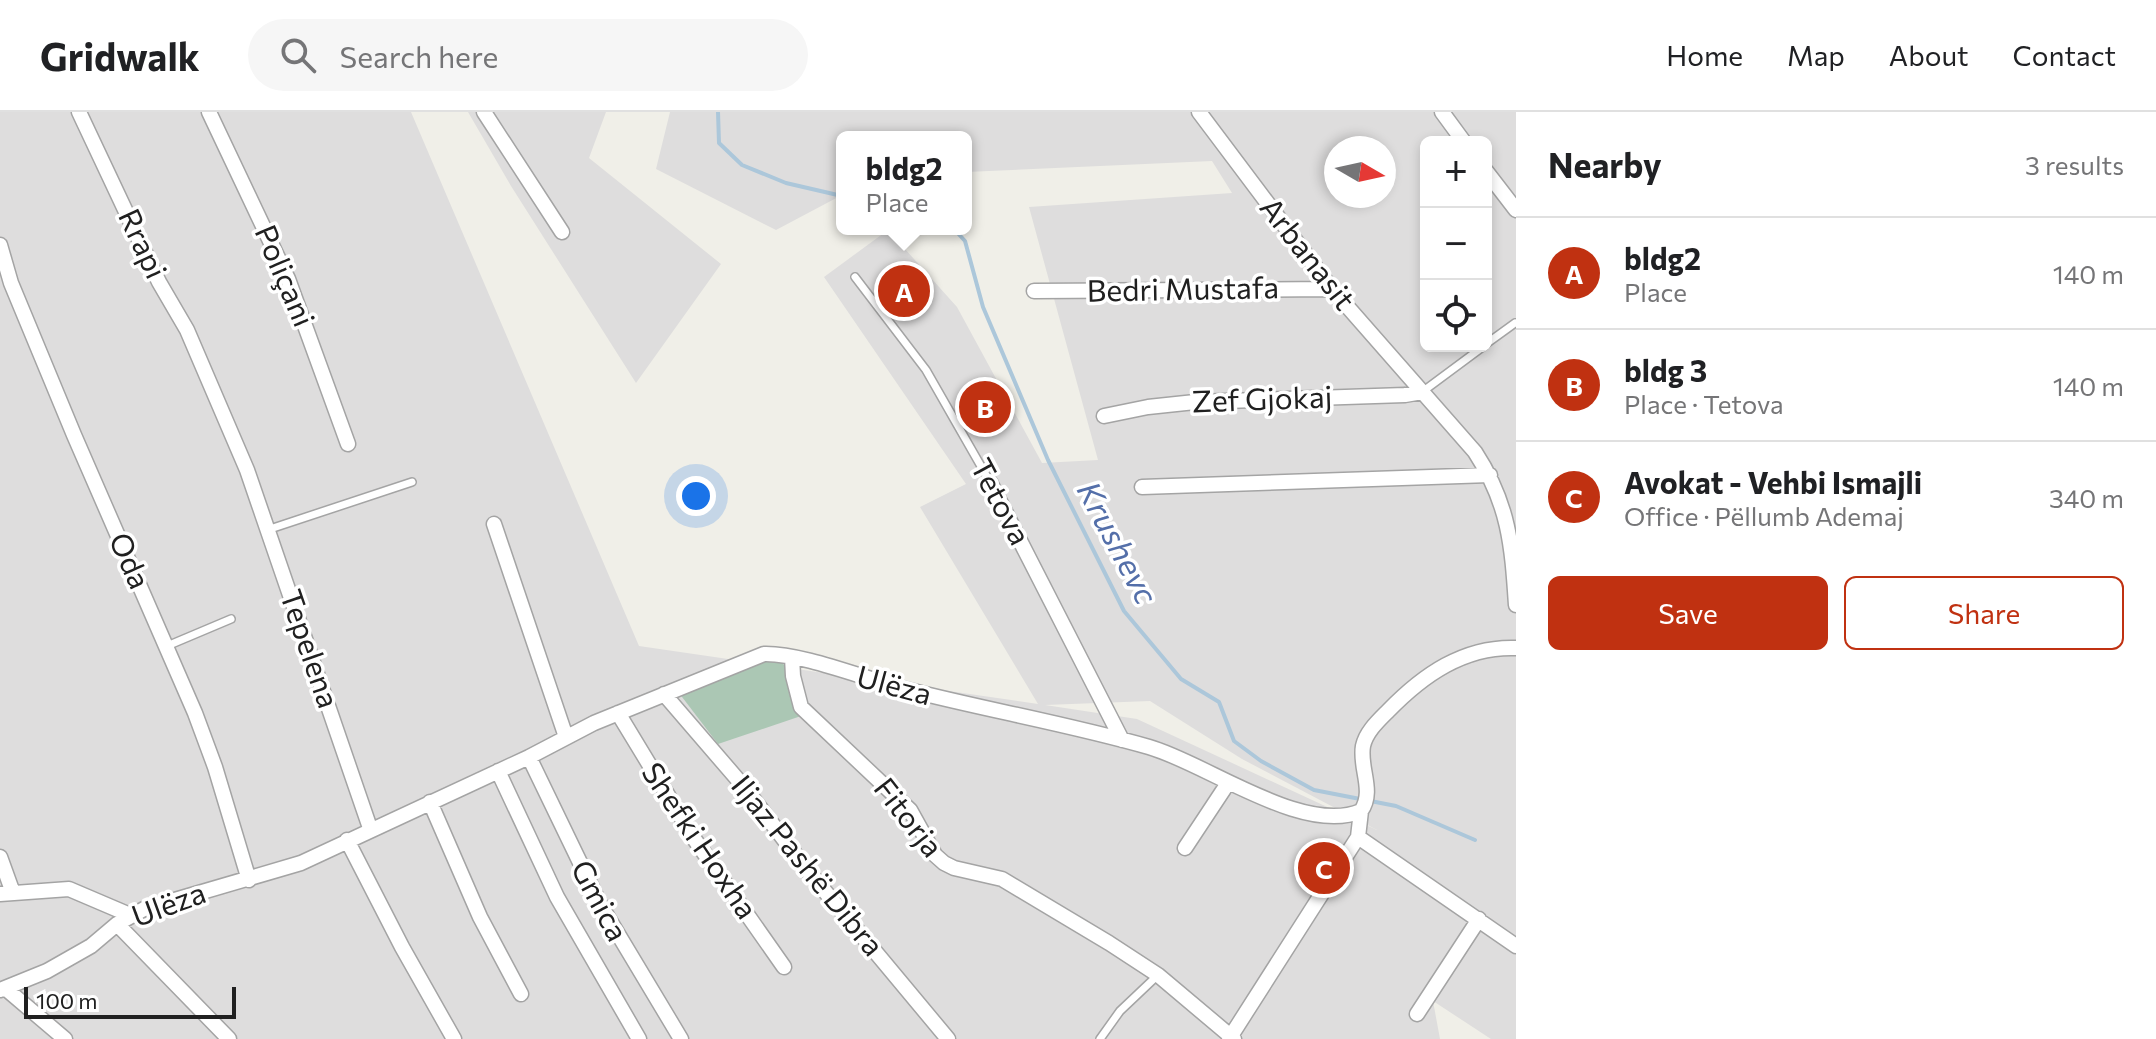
<!DOCTYPE html>
<meta charset="utf-8">
<style>
body{margin:0;font-family:Commissioner,sans-serif;background:#f6f6f6;color:#202124}
.controls{position:absolute;right:24px;top:24px;display:grid;overflow:hidden;border-radius:12px;box-shadow:0 4px 12px #0003}
.controls button{width:72px;height:72px;display:grid;place-items:center;padding:0;border:0;border-bottom:2px solid #e0e0e0;background:#fff;color:#202124;font:40px sans-serif}
.compass{position:absolute;left:1324px;top:24px;width:72px;height:72px;border-radius:50%;background:#fff;box-shadow:0 4px 12px #0003;rotate:99deg}
.scale{position:absolute;left:24px;bottom:20px;width:212px;box-sizing:border-box;padding-left:8px;border:4px solid #202020;border-top:0;font-size:22px;line-height:28px;white-space:nowrap;color:#202020;-webkit-text-stroke:6px #fff;paint-order:stroke}
.you{position:absolute;left:696px;top:384px;width:28px;height:28px;margin:-20px;border:6px solid #fff;border-radius:50%;background:#1a73e8;box-shadow:0 0 0 12px #1a73e833}
.badge{display:grid;place-items:center;width:52px;height:52px;border-radius:50%;background:#c03111;color:#fff;font-size:26px;font-weight:700}
.pin{position:absolute;translate:-50% -50%;border:4px solid #fff;box-shadow:0 2px 8px #0006}
.popup{position:absolute;left:836px;top:19px;width:136px;height:104px;box-sizing:border-box;display:grid;place-content:center;border-radius:12px;background:#fff;filter:drop-shadow(0 2px 6px #0005);font-size:26px;white-space:nowrap;color:#757577}
.popup b{font-size:30px;color:#202124}
.popup::after{content:'';position:absolute;left:50%;top:100%;margin-left:-16px;border:16px solid transparent;border-top-color:#fff}
.list{margin:0;padding:0;list-style:none}
h2{display:flex;justify-content:space-between;align-items:center;height:104px;margin:0;padding:0 32px;font-size:34px}
h2 small{font-size:26px;font-weight:400;color:#757577}
.list li{display:grid;grid-template-columns:52px 1fr auto;gap:24px;align-items:center;box-sizing:border-box;height:112px;padding:0 32px;border-top:2px solid #e0e0e0}
.list b{display:block;font-size:30px;white-space:nowrap}
.list p{margin:0;font-size:26px;white-space:nowrap;color:#757577}
.list em{font-size:26px;font-style:normal;color:#757577}
.actions{display:flex;gap:16px;padding:24px 32px}
.actions a{flex:1;padding:18px 0;border:2px solid #c03111;border-radius:12px;text-align:center;font-size:28px;color:#c03111}
.actions .main{background:#c03111;color:#fff}
.icon{flex:none;width:44px;height:44px;fill:none;stroke:currentColor;stroke-width:2;stroke-linecap:round;stroke-linejoin:round}
.map{position:relative;flex:none;width:1516px;height:927px;overflow:hidden}
header{display:flex;align-items:center;gap:48px;box-sizing:border-box;height:112px;padding:0 40px;background:#fff;border-bottom:2px solid #e0e0e0}
header strong{font-size:38px}
nav{display:flex;gap:44px;margin-inline-start:auto;font-size:28px}
.search{width:560px;height:72px;background:#f6f6f6;display:flex;align-items:center;gap:20px;box-sizing:border-box;padding:0 28px;border-radius:44px;color:#757577;font-size:30px}
main{display:flex}
aside{flex:1;background:#fff}
.map>svg:first-child{display:block}
</style>
<header>
<strong>Gridwalk</strong>
<div class="search"><svg class="icon" aria-label="search" viewBox="0 0 24 24"><circle cx="10" cy="10" r="6"/><path d="M15 15l6 6"/></svg>Search here</div>
<nav><a>Home</a><a>Map</a><a>About</a><a>Contact</a></nav>
</header>
<main>
<div class="map">
<svg width="1516" height="927" viewBox="0 0 1516 927">
<rect width="100%" height="100%" fill="#f0efe8"/>
<path fill="#dedddd" fill-rule="evenodd" d="M0,0h411l228,534 399,58 -118,-197 46,-23 -142,-207 64,-47 69,77 85,156 56,-3 -69,-253 203,-14 -20,-32 -246,11v-35h-124v58l-66,35 -120,-61 14,-57h846v927h-25l-58,-38 7,38h-1440zM1426,30h60v204h-60zM1336,36h48v48h-48zM1150,589l92,58 135,71 -240,-111 -92,-14z
M468,0h138l-17,46 132,106 -85,119 -125,-197z"/>
<path fill="#abc7b4" d="M775,545l14,12 15,46 -86,29 -39,-51z"/>
<g fill="none" stroke-linecap="round" stroke-linejoin="round">
<path stroke="#acc7da" stroke-width="4" d="M718,0l1,31 23,22 44,18 56,13
M954,117l11,12 18,66 65,153 76,151 57,68 38,23 15,39 27,20 53,29 82,16 79,34"/>
<defs>
<path id="service" d="M855,165l71,93 64,112
M1486,232l29,-21
M1422,280l62,-46
M267,418l145,-48
M167,534l64,-27
M1100,927l20,-28 38,-36"/>
<path id="minor" d="M79,0l80,170 28,48 60,140 123,358
M209,0l79,167 60,165
M484,0l78,120
M1199,0l133,177 143,163c34,52 37,93 41,153
M1442,0l22,30
M1486,59l30,39
M0,133l11,38 63,152 121,278 20,54 34,113
M1034,179l298,-2
M1104,304l44,-9 47,-5 210,-7 17,-3
M990,370l132,258
M1142,375l348,-12
M494,412l72,213
M792,545l1,19 8,31 109,103 25,45 9,8 10,5 48,11 107,64 49,32 76,64
M664,582l81,94 63,83 140,168
M618,601l77,127 89,127
M529,645l71,147 81,135
M498,659l59,126 82,142
M430,690l50,115 41,77
M1358,725l158,109
M347,728l55,107 52,92
M1185,736l43,-65
M0,745l13,36
M0,782l69,-5 61,26
M117,812l112,115
M5,876l60,51
M0,878l47,-19 44,-25 26,-22 27,-15 157,-46 228,-106 65,-34 170,-69c38,-1 101,25 141,35 81,21 164,35 244,58 57,16 154,89 212,64 14,-20 -2,-43 2,-65 3,-14 15,-25 25,-35 35,-36 76,-65 128,-63
M1417,902l62,-95
M1229,927l129,-202 3,-26"/>
</defs>
<use href="#service" stroke="#a4a4a4" stroke-width="10"/>
<use href="#minor" stroke="#a4a4a4" stroke-width="17"/>
<use href="#service" stroke="#fff" stroke-width="7"/>
<use href="#minor" stroke="#fff" stroke-width="14"/>
</g>
<g text-anchor="middle" stroke-width="7" stroke-linejoin="round" paint-order="stroke">
<g font-size="30" fill="#202020" stroke="#fff">
<text transform="translate(142 132) rotate(65)" y="10">Rrapi</text>
<text transform="translate(1307 142) rotate(52)" y="10">Arbanasit</text>
<text transform="translate(284 164) rotate(67)" y="10">Poliçani</text>
<text transform="translate(1183 178) rotate(-1)" y="10">Bedri Mustafa</text>
<text transform="translate(1262 288) rotate(-2)" y="10">Zef Gjokaj</text>
<text transform="translate(1000 390) rotate(62)" y="10">Tetova</text>
<text transform="translate(129 449) rotate(66)" y="10">Oda</text>
<text transform="translate(309 537) rotate(71)" y="10">Tepelena</text>
<text transform="translate(894 574) rotate(15)" y="10">Ulëza</text>
<text transform="translate(908 706) rotate(52)" y="10">Fitorja</text>
<text transform="translate(699 729) rotate(56)" y="10">Shefki Hoxha</text>
<text transform="translate(807 754) rotate(51)" y="10">Iljaz Pashë Dibra</text>
<text transform="translate(599 789) rotate(62)" y="10">Gmica</text>
<text transform="translate(169 793) rotate(-20)" y="10">Ulëza</text>
</g>
<g font-size="32" font-style="italic" fill="#546fa9" stroke="#fff">
<text transform="translate(1117 431) rotate(62)" y="11">Krushevc</text>
</g>
</g>
</svg>
<div class="controls">
<button>+</button>
<button>−</button>
<button><svg class="icon" aria-label="locate" viewBox="0 0 24 24"><circle cx="12" cy="12" r="6"/><path d="M12 2v4M12 18v4M2 12h4M18 12h4"/></svg></button>
</div>
<svg class="compass" viewBox="-18 -18 36 36"><path d="M0-13l5 13h-10z" fill="#e53935"/><path d="M0 13l5-13h-10z" fill="#757577"/></svg>
<div class="scale">100 m</div>
<div class="you"></div>
<div class="pin badge" style="left:904px;top:179px">A</div>
<div class="popup"><b>bldg2</b>Place</div>
<div class="pin badge" style="left:985px;top:295px">B</div>
<div class="pin badge" style="left:1324px;top:756px">C</div>
</div>
<aside>
<h2>Nearby<small>3 results</small></h2>
<ul class="list">
<li><span class="badge">A</span><div><b>bldg2</b><p>Place</p></div><em>140 m</em></li>
<li><span class="badge">B</span><div><b>bldg 3</b><p>Place · Tetova</p></div><em>140 m</em></li>
<li><span class="badge">C</span><div><b>Avokat - Vehbi Ismajli</b><p>Office · Pëllumb Ademaj</p></div><em>340 m</em></li>
</ul>
<div class="actions"><a class="main">Save</a><a>Share</a></div>
</aside>
</main>
